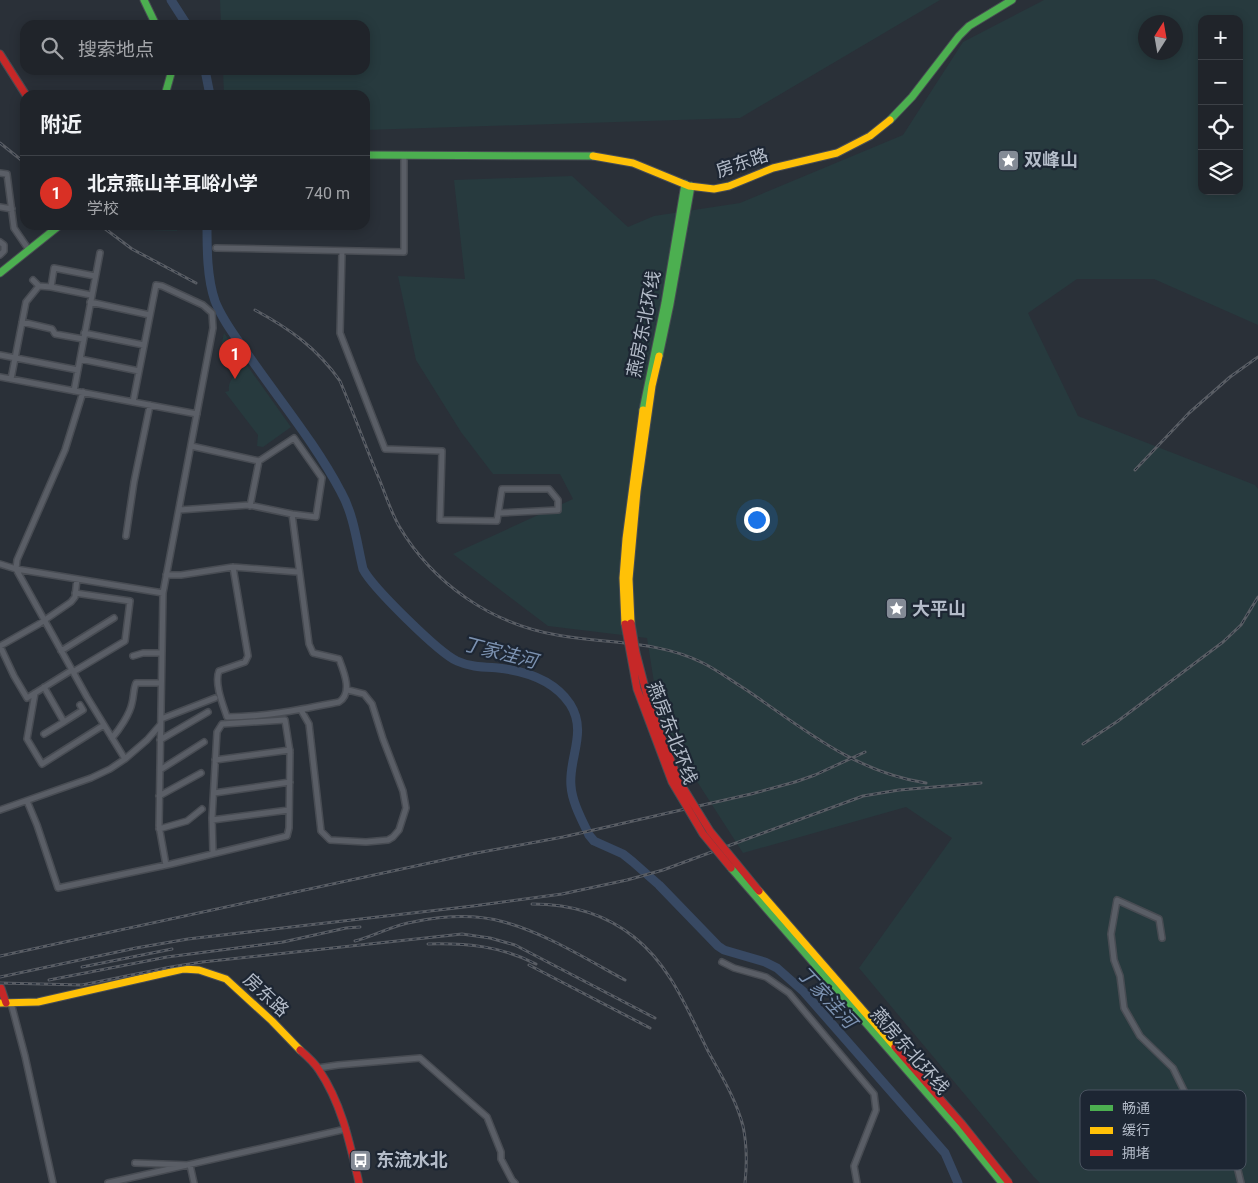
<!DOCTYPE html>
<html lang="zh">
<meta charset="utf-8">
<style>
body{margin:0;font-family:Roboto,"Noto Sans SC",sans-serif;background:#282c32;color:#f1f3f6}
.controls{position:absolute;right:15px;top:15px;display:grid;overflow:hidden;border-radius:10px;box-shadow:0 2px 12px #0003}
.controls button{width:45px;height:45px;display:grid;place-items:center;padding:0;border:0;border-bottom:1px solid #3d4147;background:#20242a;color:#f1f3f6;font:25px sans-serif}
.compass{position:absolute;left:1138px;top:15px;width:45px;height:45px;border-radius:50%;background:#20242a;box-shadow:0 2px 12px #0003;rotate:11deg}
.you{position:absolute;left:756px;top:519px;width:18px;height:18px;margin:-12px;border:4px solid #fff;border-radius:50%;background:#1a73e8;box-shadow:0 0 0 8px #1a73e833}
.badge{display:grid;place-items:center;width:32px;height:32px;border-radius:50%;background:#d93025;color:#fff;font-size:16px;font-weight:700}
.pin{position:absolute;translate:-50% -41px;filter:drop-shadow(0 1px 2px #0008)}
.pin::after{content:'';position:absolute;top:26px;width:18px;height:15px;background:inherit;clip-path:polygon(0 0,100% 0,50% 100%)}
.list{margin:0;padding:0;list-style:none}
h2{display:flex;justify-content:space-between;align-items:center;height:65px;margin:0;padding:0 20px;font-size:21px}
h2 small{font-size:16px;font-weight:400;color:#a2a4a8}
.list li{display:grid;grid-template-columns:32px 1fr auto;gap:15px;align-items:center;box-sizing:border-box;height:75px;padding:0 20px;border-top:1px solid #3d4147}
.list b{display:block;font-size:19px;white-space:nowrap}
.list p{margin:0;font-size:16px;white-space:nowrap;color:#a2a4a8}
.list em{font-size:16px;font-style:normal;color:#a2a4a8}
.icon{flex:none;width:28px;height:28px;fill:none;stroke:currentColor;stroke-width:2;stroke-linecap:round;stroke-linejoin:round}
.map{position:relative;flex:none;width:1258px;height:1183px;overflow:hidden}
.search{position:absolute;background:#20242a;box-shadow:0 2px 12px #0003;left:20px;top:20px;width:350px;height:55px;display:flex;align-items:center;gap:12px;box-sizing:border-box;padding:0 18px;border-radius:15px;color:#a2a4a8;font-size:19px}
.panel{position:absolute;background:#20242a;box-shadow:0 2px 12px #0003;left:20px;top:90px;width:350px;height:140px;border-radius:15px}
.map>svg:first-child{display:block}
</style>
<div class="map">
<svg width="1258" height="1183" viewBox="0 0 1258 1183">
<rect width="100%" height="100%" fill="#2a3038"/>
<path fill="#273a3e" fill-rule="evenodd" d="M220,0h720l-200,118 -375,12v-35h-141l-1,-25h142v-45h-144z
M1044,0h214v325l-104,-46h-77l-49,34 50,103 177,69 3,4v694h-218l-7,-7 -174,-208 93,-130 -46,-31 -163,46 -54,-84 -30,-55 -12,-76 -99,-12 -95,-72 120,-55 -13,-25h-67l-32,-42 -45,-72 -18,-84 67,3 -11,-99 118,-4 56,51 26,-11 86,-13 163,-68 60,-93zM1202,19h37v172h-37zM1146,22h30v30h-30z
M150,225h28l-1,6 -27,-1z
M224,333l67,94 -28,20 -6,-1 1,-11 -33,-43 4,-1c-1,-6 1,-10 5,-15l-3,-9 -11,-16z"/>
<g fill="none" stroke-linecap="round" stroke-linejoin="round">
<path stroke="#384963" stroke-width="9" d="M171,0l16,25
M205,70l5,25
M207,225c0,24 0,53 8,76 8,21 24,40 36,58 30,43 66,87 90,133 13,23 16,52 22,77 9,18 76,84 94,92 13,6 27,6 41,7 27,3 56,12 72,36 18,28 -2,55 1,82 1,16 11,34 18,49l5,6 29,13 10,8 26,23 59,61 6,4 41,12 12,6 27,24 141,161 13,30"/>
<defs>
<path id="street" d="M0,173l7,1 7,54 15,22
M0,207l12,2
M0,242l4,3v6l-4,4
M216,248l188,4v-96
M342,251l-2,82 45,116 57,2 -2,69 57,1 5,-32h47l9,11v10l-59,3
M39,286l12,1 3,-19 41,8
M51,287l40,8
M90,302l60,13
M22,322l30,7 3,5 28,5
M84,333l60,12
M0,355l78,15
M80,359l59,12
M0,377l197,37
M11,379l15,-77 13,-16 -6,-6
M74,391l26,-138
M83,392l-18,58 -48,110 -1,9 71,128 38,62
M133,402l23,-117 6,1 41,19 9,8 1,15 -50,265 -4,233 7,39
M191,446l68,15 35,-23 28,40 -6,39 -24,-3
M250,506l9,-45
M179,510l70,-5 43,9 17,130 4,9 26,6c5,13 14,34 0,43 -36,7 -74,15 -112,15 -4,-12 -13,-34 -8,-46l26,-9 3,-6 -15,-89
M126,536l8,-54 16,-77
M0,564l16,5 147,24
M166,575h15l52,-8 65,5
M0,646l14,30 13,22 45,-28
M0,646l39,-22 32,-22 4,-5 2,-18
M61,651l53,-33
M133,656l10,-3h19
M73,672l52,-31 5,-40 -55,-8
M35,693l-8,46 15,25 62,-39
M301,710l8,14 12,107 9,9 36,2 22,-2 5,-3 6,-7 7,-22 -3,-17 -20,-52 -11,-35 -8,-10 -16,-4
M161,719l54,-21
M64,722l19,-12 -3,-5
M44,734l20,-12 -20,-35
M112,738c7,-8 18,-24 20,-35 2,-7 1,-13 4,-20h25
M160,740l48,-28
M215,760l75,-10
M160,770l44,-28
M214,793l76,-11
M159,796l42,-23
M27,801l10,24 21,63 113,-24 116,-28 2,-8 1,-76 -5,-32 -63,4 -5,8 -5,86 1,35
M0,810l91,-32 19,-9 15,-10 22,-19 13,-15
M212,820l77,-10
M159,829l28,-8 15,-12
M1162,938l-3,-19 -42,-19 -6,34 3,26 6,16 4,32 16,28 33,32 18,37 44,53 6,25
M722,962l12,6 32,9 23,16 85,101 2,16 -22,56 3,17
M11,1003l14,53 28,127
M318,1068l20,-3 82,-7 67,59 14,35v7l11,21 3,3
M135,1163l55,2 4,18
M108,1183l238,-54"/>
<path id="fast" d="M144,0l12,25
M165,95l7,-25
M890,120l22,-23 47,-61 10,-10 43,-26
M365,155l228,1
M0,273l60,-48
M659,356l11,-52 21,-118
M643,410l22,-107 20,-119"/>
<path id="slow" d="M593,156l40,7 56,23 25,3 15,-3 44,-18 64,-15 33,-17 20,-16
M631,623l-2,-44 8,-88 15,-105 7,-30
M625,624l-2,-46 3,-39 17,-129
M0,1003l38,-1 145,-33 16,1 27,9 46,42 28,29"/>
<path id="jam" d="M0,54l26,41
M1,988l5,15
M300,1050c7,6 14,12 19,20 23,34 31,74 40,113"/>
</defs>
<use href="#street" stroke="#484c53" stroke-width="8"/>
<use href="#fast" stroke="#484c53" stroke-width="9"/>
<use href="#slow" stroke="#484c53" stroke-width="9"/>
<use href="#jam" stroke="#484c53" stroke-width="9"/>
<use href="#street" stroke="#5a5e66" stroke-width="5"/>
<use href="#fast" stroke="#4caf50" stroke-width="7"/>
<use href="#slow" stroke="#ffc107" stroke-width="7"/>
<use href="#jam" stroke="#c62828" stroke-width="7"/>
<defs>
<path id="rail" d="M0,143l25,20
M100,225l32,24 64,34
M255,310c35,19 62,38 85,71 14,33 26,67 40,100 6,15 11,31 19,45 34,58 93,98 158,109 49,9 100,5 146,28 16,8 30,19 45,28 57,39 107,81 178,92
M1135,470l54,-57 41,-36 28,-20
M1083,744l35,-23 105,-79 18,-17 17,-28
M532,904c38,0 72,9 102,33 36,28 54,74 74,114 13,24 28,48 35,75 4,19 4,38 2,57
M355,941c20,-5 38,-16 58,-19 29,-6 63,-8 91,0 41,11 84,38 121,58
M428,944c39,-1 73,2 108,20
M0,956l471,-102 92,-17 188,-43 44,-12 20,-7 50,-23
M529,965l121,63
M82,967l90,-18
M0,977l136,-29 52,-9 285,-33 89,-12 65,-14 36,-10 200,-74 36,-6 82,-7
M49,980l118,-23 116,-15 63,-14 14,-1
M0,983l82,2 89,-18 31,-5 260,-28 28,4 25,7 140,73"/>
</defs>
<use href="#rail" stroke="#595d64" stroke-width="3"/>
<use href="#rail" stroke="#1d2633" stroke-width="1" stroke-dasharray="4" stroke-linecap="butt"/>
<defs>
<path id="fast-bridge" d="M731,868l227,261 44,54"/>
<path id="slow-bridge" d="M759,891l136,156"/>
<path id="jam-bridge" d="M631,623l5,30 14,54 29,74 31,50 49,60
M625,624l12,65 35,93 31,52 28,34
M895,1047l67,77 47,59"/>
</defs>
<use href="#fast-bridge" stroke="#484c53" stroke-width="9" stroke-linecap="butt"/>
<use href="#slow-bridge" stroke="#484c53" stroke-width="9" stroke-linecap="butt"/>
<use href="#jam-bridge" stroke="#484c53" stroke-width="9" stroke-linecap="butt"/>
<use href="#fast-bridge" stroke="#4caf50" stroke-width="7"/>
<use href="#slow-bridge" stroke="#ffc107" stroke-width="7"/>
<use href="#jam-bridge" stroke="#c62828" stroke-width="7"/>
</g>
<defs>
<symbol id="sight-square" viewBox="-11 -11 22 22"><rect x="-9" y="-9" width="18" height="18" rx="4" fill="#848b96" stroke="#1d2633"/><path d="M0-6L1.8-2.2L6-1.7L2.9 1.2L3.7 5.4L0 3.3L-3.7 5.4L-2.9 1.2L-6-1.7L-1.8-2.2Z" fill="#fff"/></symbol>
<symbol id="bus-square" viewBox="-11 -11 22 22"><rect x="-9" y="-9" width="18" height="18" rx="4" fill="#848b96" stroke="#1d2633"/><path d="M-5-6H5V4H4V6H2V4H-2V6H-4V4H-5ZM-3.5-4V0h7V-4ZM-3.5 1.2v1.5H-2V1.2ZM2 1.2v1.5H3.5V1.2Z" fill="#fff"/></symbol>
</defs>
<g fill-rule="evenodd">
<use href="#sight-square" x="996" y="148" width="25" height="25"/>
<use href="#sight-square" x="884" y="596" width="25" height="25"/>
<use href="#bus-square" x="348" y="1148" width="25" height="25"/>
</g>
<g text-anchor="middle" stroke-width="4.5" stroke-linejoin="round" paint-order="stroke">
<g font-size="18" font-weight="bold" fill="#b4bcc9" stroke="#1d2633" text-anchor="start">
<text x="1024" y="166">双峰山</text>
<text x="912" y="615">大平山</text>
<text x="376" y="1166">东流水北</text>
</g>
<g font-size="18" fill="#b4bcc9" stroke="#1d2633">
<text transform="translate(742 163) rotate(-19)" y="6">房东路</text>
<text transform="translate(644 324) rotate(-79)" y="6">燕房东北环线</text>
<text transform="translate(672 733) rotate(69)" y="6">燕房东北环线</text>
<text transform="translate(266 995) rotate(43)" y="6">房东路</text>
<text transform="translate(910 1051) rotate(49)" y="6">燕房东北环线</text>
</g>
<g font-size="19" font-style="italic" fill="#7c92b1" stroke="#1d2633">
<text transform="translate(500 652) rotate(14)" y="7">丁家洼河</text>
<text transform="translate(827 997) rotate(47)" y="7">丁家洼河</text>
</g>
</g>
<rect x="1080" y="1090" width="166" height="80" rx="8" fill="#1d2633" stroke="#4a5360" stroke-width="1"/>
<rect x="1090" y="1105" width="23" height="6" fill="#4caf50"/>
<rect x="1090" y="1127" width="23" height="7" fill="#ffc107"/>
<rect x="1090" y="1150" width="23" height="6" fill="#c62828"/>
<g font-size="14" fill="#b4bcc9">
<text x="1122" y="1113">畅通</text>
<text x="1122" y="1135">缓行</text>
<text x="1122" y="1158">拥堵</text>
</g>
</svg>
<div class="controls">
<button>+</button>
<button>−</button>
<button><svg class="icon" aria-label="locate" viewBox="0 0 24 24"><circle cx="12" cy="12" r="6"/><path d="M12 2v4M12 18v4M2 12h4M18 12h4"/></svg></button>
<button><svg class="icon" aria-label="layers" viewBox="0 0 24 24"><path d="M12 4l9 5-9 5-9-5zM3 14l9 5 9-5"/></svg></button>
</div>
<svg class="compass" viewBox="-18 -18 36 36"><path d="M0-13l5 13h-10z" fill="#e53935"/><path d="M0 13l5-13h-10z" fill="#a2a4a8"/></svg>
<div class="you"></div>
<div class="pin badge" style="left:235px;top:379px">1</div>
<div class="search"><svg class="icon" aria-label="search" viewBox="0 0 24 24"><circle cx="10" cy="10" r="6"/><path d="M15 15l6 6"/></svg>搜索地点</div>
<section class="panel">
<h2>附近<small></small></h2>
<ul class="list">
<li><span class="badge">1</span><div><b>北京燕山羊耳峪小学</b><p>学校</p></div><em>740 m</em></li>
</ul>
</section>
</div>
